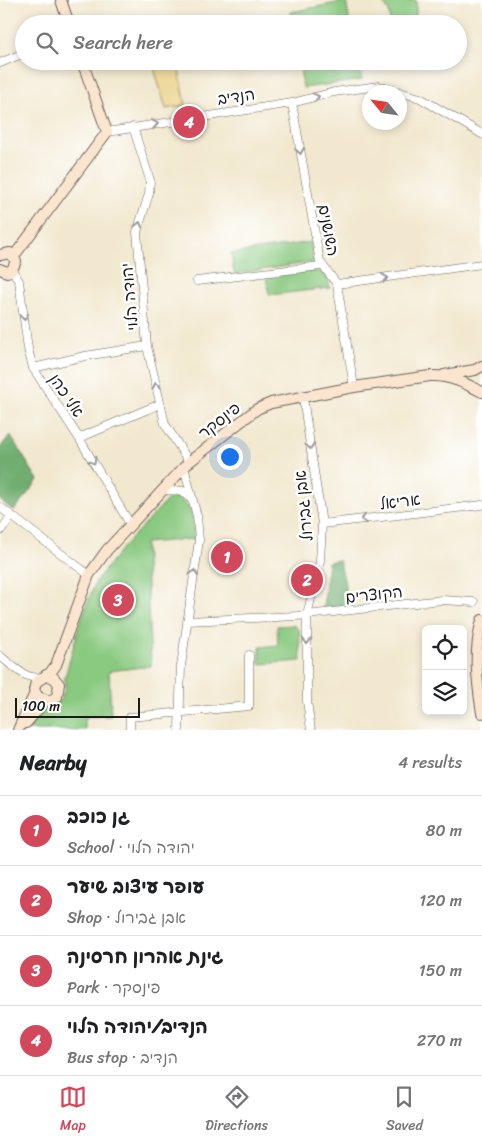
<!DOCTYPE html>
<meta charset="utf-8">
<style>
body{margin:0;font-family:Sriracha,"Playpen Sans Hebrew",sans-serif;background:#f2f2f2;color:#202124}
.controls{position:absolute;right:15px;bottom:15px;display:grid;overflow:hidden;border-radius:8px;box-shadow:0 2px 8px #0003}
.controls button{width:45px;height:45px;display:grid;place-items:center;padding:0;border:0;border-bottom:1px solid #e0e0e0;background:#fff;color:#202124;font:25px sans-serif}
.compass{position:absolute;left:362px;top:85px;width:45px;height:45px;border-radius:50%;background:#fff;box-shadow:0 2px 8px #0003;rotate:299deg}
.scale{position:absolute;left:15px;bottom:12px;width:125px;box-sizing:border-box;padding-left:5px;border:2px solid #1c1c1c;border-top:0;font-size:14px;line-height:18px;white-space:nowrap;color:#1c1c1c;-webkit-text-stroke:4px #fff;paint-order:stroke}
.you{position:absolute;left:229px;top:456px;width:18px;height:18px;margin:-12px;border:4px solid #fff;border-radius:50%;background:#1a73e8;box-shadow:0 0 0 8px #1a73e833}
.badge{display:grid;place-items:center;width:32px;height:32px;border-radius:50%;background:#d1495b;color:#fff;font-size:16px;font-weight:700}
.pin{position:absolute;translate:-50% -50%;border:2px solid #fff;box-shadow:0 1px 5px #0006}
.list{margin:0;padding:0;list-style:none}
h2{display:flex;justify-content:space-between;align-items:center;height:65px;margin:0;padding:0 20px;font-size:21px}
h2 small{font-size:16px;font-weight:400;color:#757577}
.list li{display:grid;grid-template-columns:32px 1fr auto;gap:15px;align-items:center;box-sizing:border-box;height:70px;padding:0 20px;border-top:1px solid #e0e0e0}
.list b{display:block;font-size:19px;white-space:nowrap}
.list p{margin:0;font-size:16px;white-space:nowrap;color:#757577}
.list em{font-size:16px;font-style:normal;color:#757577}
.icon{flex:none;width:28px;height:28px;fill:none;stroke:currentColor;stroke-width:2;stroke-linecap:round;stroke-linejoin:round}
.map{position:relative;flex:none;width:482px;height:730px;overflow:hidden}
.search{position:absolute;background:#fff;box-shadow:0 2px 8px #0003;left:15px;right:15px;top:15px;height:55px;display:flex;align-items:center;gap:12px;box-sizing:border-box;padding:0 18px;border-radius:28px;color:#757577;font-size:19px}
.sheet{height:345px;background:#fff}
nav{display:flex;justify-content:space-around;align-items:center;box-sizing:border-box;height:70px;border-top:1px solid #e0e0e0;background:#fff;font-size:14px;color:#757577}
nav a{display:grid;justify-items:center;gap:2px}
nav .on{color:#d1495b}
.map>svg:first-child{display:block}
</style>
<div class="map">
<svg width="482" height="730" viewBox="0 0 482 730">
<rect width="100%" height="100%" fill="#fff"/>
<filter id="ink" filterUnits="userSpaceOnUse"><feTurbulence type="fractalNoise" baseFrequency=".02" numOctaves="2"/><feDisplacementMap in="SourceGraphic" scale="10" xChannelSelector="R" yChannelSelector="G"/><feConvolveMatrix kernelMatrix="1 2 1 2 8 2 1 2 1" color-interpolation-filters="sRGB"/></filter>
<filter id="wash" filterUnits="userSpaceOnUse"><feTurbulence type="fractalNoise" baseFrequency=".0096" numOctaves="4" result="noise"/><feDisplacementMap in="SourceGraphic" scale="20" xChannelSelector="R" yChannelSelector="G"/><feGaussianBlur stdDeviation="1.12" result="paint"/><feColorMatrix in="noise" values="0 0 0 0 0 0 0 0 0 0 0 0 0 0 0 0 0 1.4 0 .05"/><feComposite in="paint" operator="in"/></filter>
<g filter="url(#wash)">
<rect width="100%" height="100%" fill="#f2e8cf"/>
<path fill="#8ac980" stroke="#53724e" d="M390,0h26v24h-26l-1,-13 -7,-9z
M346,1l4,23h-57l-2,-12z
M299,61h59l4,19 -59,8z
M311,242l3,20 -80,12 -3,-20z
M318,270l9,6 3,12 -61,7 -3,-19z
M171,496c24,8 21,21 23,43l-49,4 6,123 -42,5 2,45 -26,1v13h-57l16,-23 15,-5 6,-12v-13l16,-58 15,-38 26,-33z
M294,625l5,5 2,31 -41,3v-17l18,-2 -1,-19z"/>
<path fill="#6fad6e" stroke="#466445" d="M10,435l28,45 -24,31 -14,-11v-52z
M339,560l11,44 -27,4 5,-46z"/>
<path fill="#eeda9e" stroke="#857b5d" d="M152,61h48l-22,5 8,39 -20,4z"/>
</g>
<g filter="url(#ink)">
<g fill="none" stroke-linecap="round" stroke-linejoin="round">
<defs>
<path id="street" d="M0,63l24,-10
M292,103l28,159 17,22 17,103
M133,127l17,53 -1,14 -12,38 10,114 18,78 24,38
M107,132l185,-29 42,-11 45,-6 41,12 62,36
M12,270l7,11 9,68 5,19 46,70 51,86
M197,281l124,-15
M337,284l145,-20
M33,368l52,-12 62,-10
M303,398l19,126 -2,37 -13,54v86l4,29
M79,438l81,-34
M164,490l19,1 10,10
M0,507l89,68
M322,524l160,-19
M0,531l12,-15
M187,621l110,-5 145,-16 32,2
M0,656c11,8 26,25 41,21
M130,730v-13l119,-11v-51
M179,730l2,-64 18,-126 -2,-24 -13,-49"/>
<path id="secondary" d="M61,0l8,24
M0,255l10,-2 6,8 -4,9 -5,2 -7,-3
M14,256l93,-124 -25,-71
M444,375l31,-5 7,-4
M482,620c-9,32 -5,62 0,93
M46,675l8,3 5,6 -2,13 -8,4 -11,-4 -4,-7 2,-8 14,-9 6,-8 33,-90 18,-25 82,-88 68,-53 14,-6 83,-16 76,-11c19,-1 35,7 52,16
M26,723l19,-22
M18,730l17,-37"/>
</defs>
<use href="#street" stroke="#67635b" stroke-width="9"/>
<use href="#secondary" stroke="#67635b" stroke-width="12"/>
<use href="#street" stroke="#fff" stroke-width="8"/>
<use href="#secondary" stroke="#fce5cf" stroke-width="10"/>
</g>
<defs><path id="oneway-chevron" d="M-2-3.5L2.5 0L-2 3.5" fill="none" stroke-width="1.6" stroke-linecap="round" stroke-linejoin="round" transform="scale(1.25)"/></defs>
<g stroke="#999">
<use href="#oneway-chevron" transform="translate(316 97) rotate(-15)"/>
<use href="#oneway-chevron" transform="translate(155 124) rotate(-10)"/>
<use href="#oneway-chevron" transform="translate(300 151) rotate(81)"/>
<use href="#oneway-chevron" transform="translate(139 225) rotate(-77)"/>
<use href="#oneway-chevron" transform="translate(385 278) rotate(-8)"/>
<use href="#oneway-chevron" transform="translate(24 317) rotate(82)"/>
<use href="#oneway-chevron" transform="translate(156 386) rotate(-102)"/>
<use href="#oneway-chevron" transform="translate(310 446) rotate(82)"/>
<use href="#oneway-chevron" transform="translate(93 461) rotate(59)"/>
<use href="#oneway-chevron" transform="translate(364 519) rotate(173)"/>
<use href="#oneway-chevron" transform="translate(194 573) rotate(-81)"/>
<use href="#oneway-chevron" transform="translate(307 641) rotate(90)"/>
</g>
</g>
<g text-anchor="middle" stroke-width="5" stroke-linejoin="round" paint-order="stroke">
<g font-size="16" fill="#1c1c1c" stroke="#fff">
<text transform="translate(236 96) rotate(-8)" y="6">הנדיב</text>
<text transform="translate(329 230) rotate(79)" y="6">השושנים</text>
<text transform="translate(129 297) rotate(-95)" y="6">יהודה הלוי</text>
<text transform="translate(67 395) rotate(56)" y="6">אלי כהן</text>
<text transform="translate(219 420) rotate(-38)" y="6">פינסקר</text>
<text transform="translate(400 501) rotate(-7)" y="6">אריאל</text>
<text transform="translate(303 506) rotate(-96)" y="6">אבן גבירול</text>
<text transform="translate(374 594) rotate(-6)" y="6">הקוצרים</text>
</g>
</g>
</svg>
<div class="controls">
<button><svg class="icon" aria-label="locate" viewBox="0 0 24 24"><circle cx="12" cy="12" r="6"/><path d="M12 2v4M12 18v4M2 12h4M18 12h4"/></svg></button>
<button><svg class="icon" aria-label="layers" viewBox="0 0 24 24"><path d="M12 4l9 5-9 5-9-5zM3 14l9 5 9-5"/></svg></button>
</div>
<svg class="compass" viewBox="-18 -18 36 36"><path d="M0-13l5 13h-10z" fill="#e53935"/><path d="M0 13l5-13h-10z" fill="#757577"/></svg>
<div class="scale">100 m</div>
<div class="you"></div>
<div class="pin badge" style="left:227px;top:557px">1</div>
<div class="pin badge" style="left:307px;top:580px">2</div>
<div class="pin badge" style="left:118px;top:600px">3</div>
<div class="pin badge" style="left:189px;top:122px">4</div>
<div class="search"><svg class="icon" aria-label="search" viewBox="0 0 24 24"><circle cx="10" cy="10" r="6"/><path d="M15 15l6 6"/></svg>Search here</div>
</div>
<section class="sheet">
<h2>Nearby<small>4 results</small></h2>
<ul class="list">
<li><span class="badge">1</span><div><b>גן כוכב</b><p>School · יהודה הלוי</p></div><em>80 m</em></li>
<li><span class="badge">2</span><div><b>עופר עיצוב שיער</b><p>Shop · אבן גבירול</p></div><em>120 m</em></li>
<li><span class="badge">3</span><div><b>גינת אהרון חרסינה</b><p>Park · פינסקר</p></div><em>150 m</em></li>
<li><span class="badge">4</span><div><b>הנדיב/יהודה הלוי</b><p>Bus stop · הנדיב</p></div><em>270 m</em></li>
</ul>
</section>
<nav>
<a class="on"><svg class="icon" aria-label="map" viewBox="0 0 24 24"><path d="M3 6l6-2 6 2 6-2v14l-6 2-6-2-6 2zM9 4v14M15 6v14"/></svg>Map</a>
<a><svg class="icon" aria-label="directions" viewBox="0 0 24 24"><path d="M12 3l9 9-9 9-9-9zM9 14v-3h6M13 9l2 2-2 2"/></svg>Directions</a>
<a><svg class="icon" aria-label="saved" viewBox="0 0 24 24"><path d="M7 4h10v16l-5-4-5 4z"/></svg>Saved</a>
</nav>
